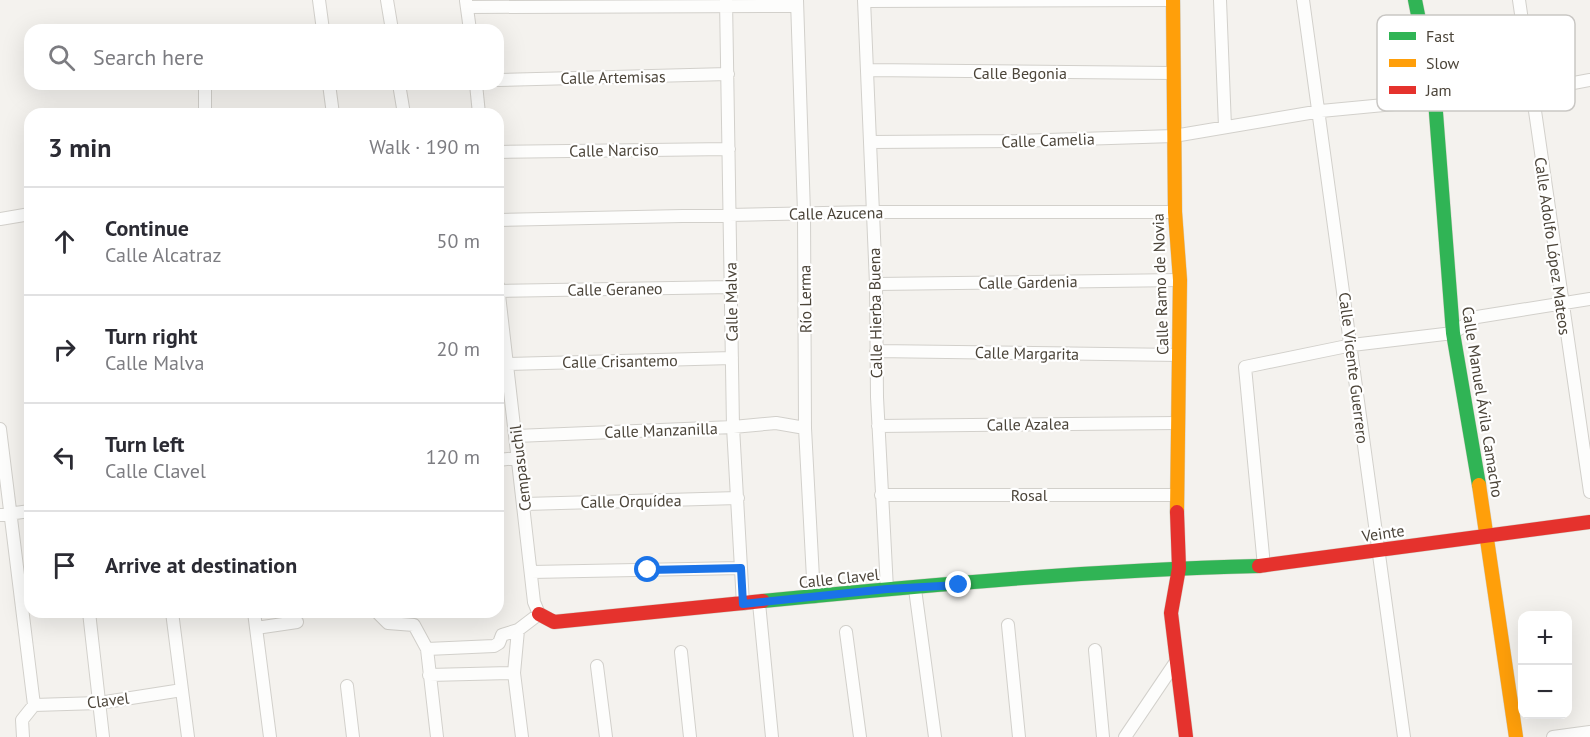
<!DOCTYPE html>
<meta charset="utf-8">
<style>
body{margin:0;font-family:"PT Sans",sans-serif;background:#f7f7f7;color:#2b2b33}
.controls{position:absolute;right:18px;bottom:18px;display:grid;overflow:hidden;border-radius:12px;box-shadow:0 6px 24px #0002}
.controls button{width:54px;height:54px;display:grid;place-items:center;padding:0;border:0;border-bottom:2px solid #e1e1e2;background:#fff;color:#2b2b33;font:30px sans-serif}
.stop{position:absolute;width:18px;height:18px;margin:-14px;border:4px solid #1a73e8;border-radius:50%;background:#fff}
.stop.end{background:#1a73e8;border-color:#fff;box-shadow:0 2px 6px #0008}
.list{margin:0;padding:0;list-style:none}
h2{display:flex;justify-content:space-between;align-items:center;height:78px;margin:0;padding:0 24px;font-size:26px}
h2 small{font-size:20px;font-weight:400;color:#7c7c81}
.list li{display:grid;grid-template-columns:39px 1fr auto;gap:18px;align-items:center;box-sizing:border-box;height:108px;padding:0 24px;border-top:2px solid #e1e1e2}
.list b{display:block;font-size:22px;white-space:nowrap}
.list p{margin:0;font-size:20px;white-space:nowrap;color:#7c7c81}
.list em{font-size:20px;font-style:normal;color:#7c7c81}
.icon{flex:none;width:33px;height:33px;fill:none;stroke:currentColor;stroke-width:2;stroke-linecap:round;stroke-linejoin:round}
.map{position:relative;flex:none;width:1590px;height:737px;overflow:hidden}
.search{position:absolute;background:#fff;box-shadow:0 6px 24px #0002;left:24px;top:24px;width:480px;height:66px;display:flex;align-items:center;gap:15px;box-sizing:border-box;padding:0 21px;border-radius:18px;color:#7c7c81;font-size:22px}
.panel{position:absolute;background:#fff;box-shadow:0 6px 24px #0002;left:24px;top:108px;width:480px;height:510px;border-radius:18px}
.map>svg:first-child{display:block}
</style>
<div class="map">
<svg width="1590" height="737" viewBox="0 0 1590 737">
<rect width="100%" height="100%" fill="#f4f2ee"/>
<g fill="none" stroke-linecap="round" stroke-linejoin="round">
<defs>
<path id="street" d="M319,0l4,30
M387,0l5,30
M726,0l7,427 10,177
M797,0l7,213 1,215 9,169
M864,0l12,284 1,113 10,192
M1220,0l5,127
M1303,0l101,737
M1519,0l71,492
M466,1l4,29
M864,1l309,-1
M468,7l329,-1
M867,70l305,3
M498,80l230,-6
M329,84l4,30
M399,84l5,30
M476,84l3,30
M205,114v-30
M870,142l146,-1 158,-5 147,-25 210,-20 59,-11
M498,152l231,-3
M0,219l30,-5
M498,220l375,-8h302
M876,284l304,-4
M498,286l36,316 5,12 -21,16 -4,43 8,64
M499,291l233,-4
M876,351l303,4
M507,364l225,-6
M878,426l300,-3
M0,429l34,276
M516,436l217,-9 43,-4 29,5
M498,460l20,-2
M881,495h296
M525,504l213,-6
M0,515l30,-4
M1264,566l-19,-199 107,-22 101,-12 24,-16 113,-18
M531,572l210,-4
M915,589l20,148
M759,603l13,134
M89,612l14,125
M172,612l16,125
M254,612l16,125
M377,612l11,11 26,2 13,24 10,88
M1008,625l11,112
M256,628l41,-6
M846,632l14,105
M427,649l67,-3 5,-3 3,-8 16,-5
M1095,650l8,87
M681,652l9,85
M597,666l9,71
M429,675l85,-2
M347,686l6,51
M34,705l65,-2 83,-13
M23,737l-1,-17 12,-15
M1125,737l50,-74
M1553,737l37,-5"/>
<path id="fast" d="M1415,0l20,100 18,233 26,152
M763,601c165,-16 330,-31 496,-35"/>
<path id="slow" d="M1173,0l2,212 5,68 -3,232
M1479,485l37,252"/>
<path id="jam" d="M1177,512l2,56 -8,45 15,124
M1259,566l331,-44
M539,614l15,8 209,-21"/>
</defs>
<use href="#street" stroke="#d2d0cb" stroke-width="14"/>
<use href="#fast" stroke="#d3cfc5" stroke-width="15"/>
<use href="#slow" stroke="#d3cfc5" stroke-width="15"/>
<use href="#jam" stroke="#d3cfc5" stroke-width="15"/>
<use href="#street" stroke="#fdfdfc" stroke-width="12"/>
<use href="#fast" stroke="#30b455" stroke-width="14"/>
<use href="#slow" stroke="#ff9f0a" stroke-width="14"/>
<use href="#jam" stroke="#e5322d" stroke-width="14"/>
</g>
<g fill="none" stroke-linecap="round" stroke-linejoin="round">
<path stroke="#1a73e8" stroke-width="8" d="M648,570l93,-2 2,36 144,-15 72,-4"/>
</g>
<g text-anchor="middle" stroke-width="4.5" stroke-linejoin="round" paint-order="stroke">
<g font-size="16" fill="#4b4439" stroke="#fff">
<text x="1020" y="79">Calle Begonia</text>
<text transform="translate(613 77) rotate(-1)" y="6">Calle Artemisas</text>
<text transform="translate(1048 140) rotate(-2)" y="6">Calle Camelia</text>
<text transform="translate(614 150) rotate(-1)" y="6">Calle Narciso</text>
<text transform="translate(836 213) rotate(-1)" y="6">Calle Azucena</text>
<text transform="translate(1553 246) rotate(82)" y="6">Calle Adolfo López Mateos</text>
<text transform="translate(1028 282) rotate(-1)" y="6">Calle Gardenia</text>
<text transform="translate(1160 284) rotate(-92)" y="6">Calle Ramo de Novia</text>
<text transform="translate(615 289) rotate(-1)" y="6">Calle Geraneo</text>
<text transform="translate(805 299) rotate(-91)" y="6">Río Lerma</text>
<text transform="translate(731 302) rotate(-91)" y="6">Calle Malva</text>
<text transform="translate(875 313) rotate(-91)" y="6">Calle Hierba Buena</text>
<text transform="translate(1027 353) rotate(1)" y="6">Calle Margarita</text>
<text transform="translate(620 361) rotate(-1)" y="6">Calle Crisantemo</text>
<text transform="translate(1354 368) rotate(83)" y="6">Calle Vicente Guerrero</text>
<text transform="translate(1483 402) rotate(81)" y="6">Calle Manuel Ávila Camacho</text>
<text transform="translate(1028 424) rotate(-1)" y="6">Calle Azalea</text>
<text transform="translate(661 430) rotate(-2)" y="6">Calle Manzanilla</text>
<text transform="translate(520 468) rotate(-97)" y="6">Cempasuchil</text>
<text x="1029" y="501">Rosal</text>
<text transform="translate(631 501) rotate(-1)" y="6">Calle Orquídea</text>
<text transform="translate(1383 533) rotate(-8)" y="6">Veinte</text>
<text transform="translate(839 578) rotate(-6)" y="6">Calle Clavel</text>
<text transform="translate(108 700) rotate(-7)" y="6">Clavel</text>
</g>
</g>
<rect x="1377" y="15" width="198" height="96" rx="9" fill="#fff" stroke="#c9c7c4" stroke-width="1.5"/>
<rect x="1389" y="32" width="27" height="8" fill="#30b455"/>
<rect x="1389" y="59" width="27" height="8" fill="#ff9f0a"/>
<rect x="1389" y="86" width="27" height="8" fill="#e5322d"/>
<g font-size="16" fill="#4b4439">
<text x="1426" y="42">Fast</text>
<text x="1426" y="69">Slow</text>
<text x="1426" y="96">Jam</text>
</g>
</svg>
<div class="controls">
<button>+</button>
<button>−</button>
</div>
<div class="stop" style="left:648px;top:570px"></div>
<div class="stop end" style="left:959px;top:585px"></div>
<div class="search"><svg class="icon" aria-label="search" viewBox="0 0 24 24"><circle cx="10" cy="10" r="6"/><path d="M15 15l6 6"/></svg>Search here</div>
<section class="panel">
<h2>3 min<small>Walk · 190 m</small></h2>
<ul class="list">
<li><svg class="icon" aria-label="ahead" viewBox="0 0 24 24"><path d="M12 20V5M6 11l6-6 6 6"/></svg><div><b>Continue</b><p>Calle Alcatraz</p></div><em>50 m</em></li>
<li><svg class="icon" aria-label="right" viewBox="0 0 24 24"><path d="M7 20v-9h11M14 6l5 5-5 5"/></svg><div><b>Turn right</b><p>Calle Malva</p></div><em>20 m</em></li>
<li><svg class="icon" aria-label="left" viewBox="0 0 24 24"><path d="M17 20v-9H6M10 6l-5 5 5 5"/></svg><div><b>Turn left</b><p>Calle Clavel</p></div><em>120 m</em></li>
<li><svg class="icon" aria-label="arrive" viewBox="0 0 24 24"><path d="M6 21V4h12l-3 4 3 4H6"/></svg><div><b>Arrive at destination</b></div></li>
</ul>
</section>
</div>
